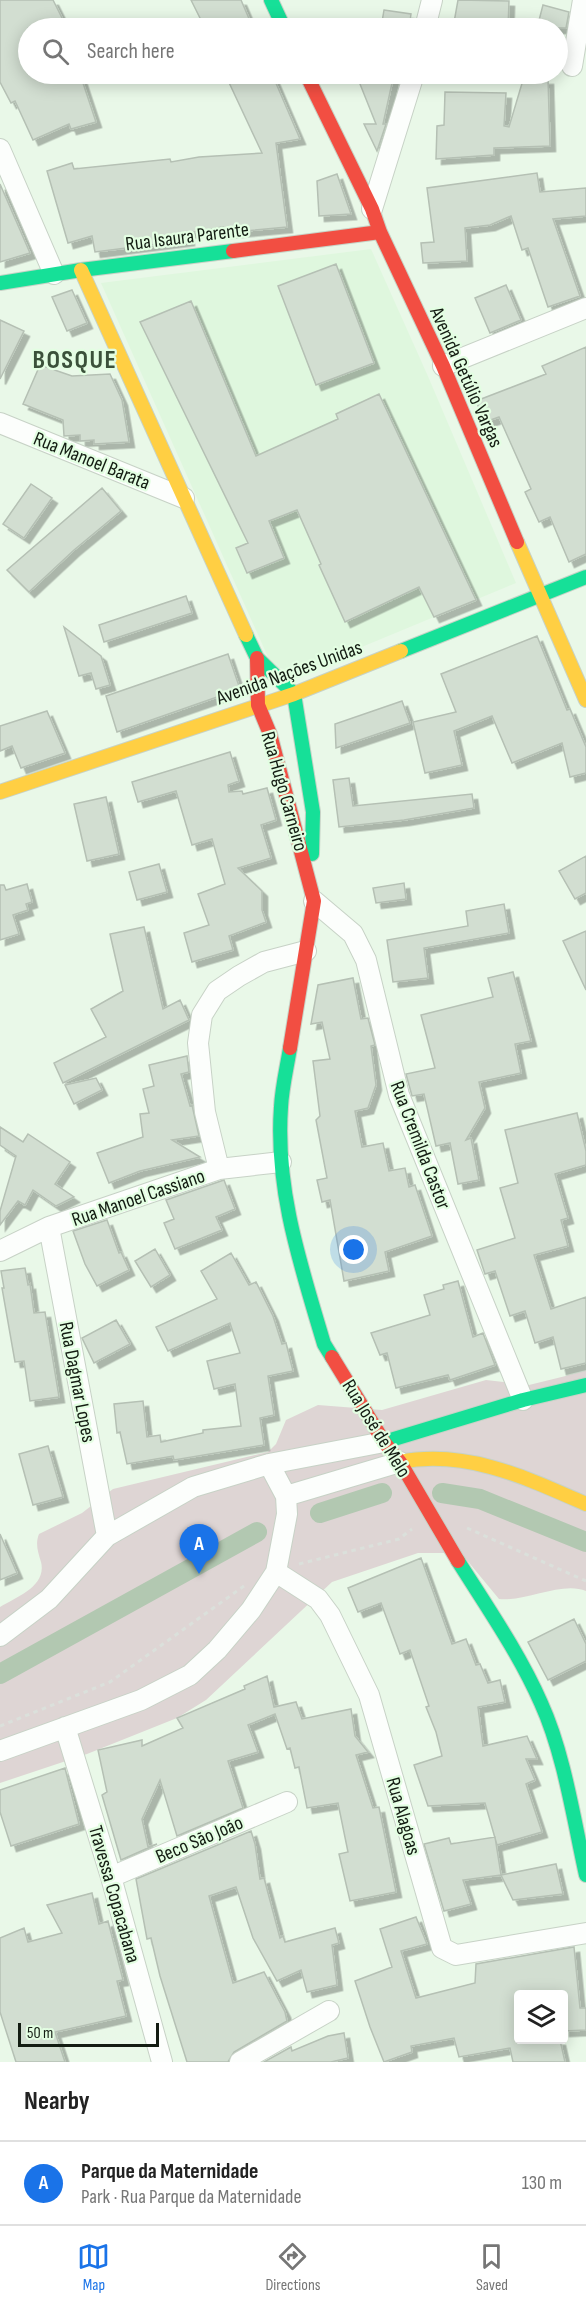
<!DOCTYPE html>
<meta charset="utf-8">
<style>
body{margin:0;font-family:"Sofia Sans Condensed",sans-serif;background:#f2f2f2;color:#222}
.controls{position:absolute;right:18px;bottom:18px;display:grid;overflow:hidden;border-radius:6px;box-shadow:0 3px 15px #0003}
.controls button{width:54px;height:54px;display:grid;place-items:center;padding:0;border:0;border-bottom:2px solid #e0e0e0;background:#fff;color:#222;font:30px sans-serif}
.scale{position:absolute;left:18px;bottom:15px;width:141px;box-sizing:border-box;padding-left:6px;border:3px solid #131c12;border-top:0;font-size:16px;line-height:21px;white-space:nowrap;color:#131c12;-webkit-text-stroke:4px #e3fee2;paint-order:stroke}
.you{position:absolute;left:354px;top:1250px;width:21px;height:21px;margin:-15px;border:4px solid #fff;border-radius:50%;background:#1a73e8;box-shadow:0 0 0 9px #1a73e833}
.badge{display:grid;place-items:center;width:39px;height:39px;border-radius:50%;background:#1a73e8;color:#fff;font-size:20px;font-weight:700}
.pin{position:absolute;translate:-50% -50px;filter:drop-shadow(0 2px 3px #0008)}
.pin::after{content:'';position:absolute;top:32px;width:21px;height:18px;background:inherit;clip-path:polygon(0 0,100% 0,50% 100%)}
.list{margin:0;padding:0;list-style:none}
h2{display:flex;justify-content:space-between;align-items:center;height:78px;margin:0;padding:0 24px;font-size:26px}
h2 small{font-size:20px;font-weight:400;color:#767676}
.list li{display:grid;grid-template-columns:39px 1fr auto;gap:18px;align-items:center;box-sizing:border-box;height:84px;padding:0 24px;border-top:2px solid #e0e0e0}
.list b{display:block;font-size:22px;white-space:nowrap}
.list p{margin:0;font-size:20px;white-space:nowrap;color:#767676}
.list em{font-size:20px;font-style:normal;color:#767676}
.icon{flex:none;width:33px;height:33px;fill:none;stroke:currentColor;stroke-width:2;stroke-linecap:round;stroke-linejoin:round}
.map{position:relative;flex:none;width:586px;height:2062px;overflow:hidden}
.search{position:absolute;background:#fff;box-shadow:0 3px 15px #0003;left:18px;right:18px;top:18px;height:66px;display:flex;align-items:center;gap:15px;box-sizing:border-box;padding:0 21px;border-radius:33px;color:#767676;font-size:22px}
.sheet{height:162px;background:#fff}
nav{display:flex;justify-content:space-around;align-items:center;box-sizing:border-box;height:84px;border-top:2px solid #e0e0e0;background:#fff;font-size:16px;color:#767676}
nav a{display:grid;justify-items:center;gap:3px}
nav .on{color:#1a73e8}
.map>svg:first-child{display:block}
</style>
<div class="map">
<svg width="586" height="2062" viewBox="0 0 586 2062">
<defs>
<filter id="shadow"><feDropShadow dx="5.5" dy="5.5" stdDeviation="0" flood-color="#0004"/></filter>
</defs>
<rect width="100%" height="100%" fill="#e9f8e8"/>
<path fill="#dff7de" d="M371,249l56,125 89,209 -217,90 -27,-7 -171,-383z"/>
<path fill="#ded5d4" d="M586,1371v220c-24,-10 -60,11 -87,8l-38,-46h-43l-86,29 -126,118 -29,18 -90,36 -87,29v-176c17,-10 47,-21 41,-45 -3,-10 -6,-18 -2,-28l43,-21 31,-24 155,-37 8,-8 10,-24 32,-15 64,5 104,-30 43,5z"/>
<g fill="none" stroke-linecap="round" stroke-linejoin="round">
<path stroke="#b2c8b1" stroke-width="20" d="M442,1493l38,6 106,43
M320,1513l62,-20
M0,1674l257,-142"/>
</g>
<path fill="#d2ded1" stroke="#b5c0b4" stroke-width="1.5" filter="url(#shadow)" d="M0,0h53l14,28h-39v46h52l16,48 -25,7 -2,-5 -36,16 -18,-39 -4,2 -11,-21z
M191,0h50l12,28h-48z
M458,0l51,1 -1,27h-55z
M543,5l26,7 -3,16h-29z
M384,10l27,4 -2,14h-28z
M225,74h47l28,65 -24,4 11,84 -64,6v-6l-35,6 1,7 -94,12 -3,-16 -24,7 -21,-72 25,-8 2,6 96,-10 1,3 28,-5 63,-4z
M356,74h38l-11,50h3l-9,27 -13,-27h12z
M548,79l2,67 -56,2v7l-58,4 1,-33 7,-1 1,-33 61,1 -2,33 5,1 14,-47z
M537,173l3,19 46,-4v28l-33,3 27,77 -32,11 -20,-59 -6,2 -11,-34 -21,9 -25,3 2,33 -44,2 -2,-20 13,-1 -7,-54z
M337,174l14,40 -32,2 -2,-35z
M0,184l30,69 -30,9z
M336,264l38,99 -58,22 -38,-99z
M506,285l15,35 -31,13 -15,-35z
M72,290l15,33 -20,8 -15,-34z
M191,301l65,155 82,-37 -2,-5 43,-20 97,206 -42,17 -15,-30 -74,35 -26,-57 2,-1 -24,-54 -28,11 15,37 -37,15 -11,-25 12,-5 -108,-221z
M0,320l24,11 -24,48z
M586,347v207l-17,8 -19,-45 -11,5 -14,-30 6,-3 -32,-72 -14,5 -9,-21 70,-27 -4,-8z
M40,365l32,11 38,-2 12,26 7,42 -35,2v-4l-14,1v-6l-16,1 -1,-16 -40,-16z
M31,484l21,14 -28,40 -21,-14z
M102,488l19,23 -47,39 -45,42 -22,-22z
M186,596l6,17 -88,29 -5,-17z
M64,627l37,29 9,29 -14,4 -5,-16 -12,3z
M537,636l30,74 3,-1 16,38v26l-16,4 -8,-34 -50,20 -20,-47 -38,15 8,34 -37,8 -12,-51 43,-10 -15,-38z
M228,654l12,35 -123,43 -11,-36z
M402,701l8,22 -74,25 -1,-24z
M47,711l18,42 -44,15 -9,-22 -12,5v-25z
M230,752l9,29 -11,4 1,7 13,-1 1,3 24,-6 9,32 -15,5 10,33 -33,10 24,23v19l4,12 -37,14 4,14 -41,12 -8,-29 25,-8 -11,-31 27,-10 -13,-45 -20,6 -16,-54 -38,11 -6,-20z
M349,778l4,28 119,-12 2,14 -70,12 -65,7 -6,-47z
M106,797l13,57 -32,7 -13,-57z
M586,856v37l-11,6 -16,-28z
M159,864l8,28 -30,8 -8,-28z
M404,883l2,16 -30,4 -3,-15z
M27,884l5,18 -6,2 2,6 -15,5 6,19 -19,6v-55h4l2,5z
M504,904l5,29 -85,15 4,30 -35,4 -6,-42 81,-14 -2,-15z
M144,927l19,82 17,-9 9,20 -126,63 -9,-20 52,-26 -15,-28 32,-18 -13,-57z
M586,931v59l-23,-49z
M513,972l18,69 -16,3 6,29 -42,9 6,26 -19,32 5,-2 8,42 -21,4 -8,-41 -14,3 -12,-52 -12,2 -6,-22 29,-6 -14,-53 72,-18 -5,-19z
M353,978l8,41 7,-1 7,27 -4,1 5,39 -8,23 -13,3 7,36 21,-4 6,28 16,-3 4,19 6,-2 17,51 -47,16 4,19 -45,10 -14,-81 -8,2 -5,-22 10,-2 -11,-58 4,-4 -7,-55 17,-2 -8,-37 -11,2 7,-39z
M187,1056l2,16 -8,2 9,32 2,-1 7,31 -27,4 28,17 -60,14 -31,12 -12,-30 46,-16 -3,-23 9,-1 -6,-24 11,-3 -5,-21z
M96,1078l6,12 -28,14 -9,-19z
M577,1113l9,38v14l-31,9 13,44 -7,2 7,26 -34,9 17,54 35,-12v66l-25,6 -8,-32 -18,6 -10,-32 -15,5 -15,-45 -10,3 -8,-24 38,-12 -15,-50 18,-5 -13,-53z
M0,1127l23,15 5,-8 42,28 -15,22 19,13 -18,9 -23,-16 -8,15 -7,-4 -18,24v-14l16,-55 -16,-11z
M224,1180l11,29 -19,8 6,13 -47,19 -11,-26 10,-4 -8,-19z
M107,1220l12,33 2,-1 8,18 -32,16 -12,-22 -12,-33z
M155,1249l15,26 -19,12 -16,-26z
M231,1253l18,32 7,-3 17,34 9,28 4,-1 7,28 -25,5 6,39 -14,3 4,27 -90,15 -1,-4 -46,8 -7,-32 -3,1 -3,-29 29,-3 4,36 13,-2 1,7 42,-9v-3l38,-4 -6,-42 -21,5 -7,-28 33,-8 -10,-30 -62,28 -12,-24 61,-28 -16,-28z
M25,1268l3,17 2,-1 4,29 11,-1 14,85 -29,4 -6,-40 -9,1 -13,-74h2l-3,-17z
M458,1281l15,56 10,-4 12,32 -45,15 -2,-5 -52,13 -9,-35 -7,2 -9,-22 59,-18 -6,-20 20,-6 -1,-4z
M116,1320l14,24 -36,19 -12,-25z
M48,1446l15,51 -30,8 -14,-51z
M0,1534l17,39 -17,7z
M421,1558l31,86 14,-5 10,26 4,-1 8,19 12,-3 5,22 -27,5 5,39 44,-10 10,23h-11l9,21 -9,4 16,48 -45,13 -12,-42 -57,3 -14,-41 28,-9 -6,-24 -10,-25 3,-1 -19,-56 -10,4 -19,-51 -23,9 -10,-24z
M574,1619l12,25v17l-38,19 -20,-38z
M267,1676l7,31 22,-5 6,17 49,-10 4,27 13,16 -12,3 17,53 6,-1 17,85 -46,9 -11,-47 9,-2 -10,-49 -31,5 -8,-41 -4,1 -5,-20 -3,1 -12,-35 -27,11 10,27 -30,9 15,47 -66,28 -17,-56 -18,39 6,28 9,-3 -36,16 -19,-65 5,-3 -9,-42 44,-10v6l41,-18 -6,-10 68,-29 -1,-3z
M65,1768l14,56 -68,22 -11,-34v-22z
M251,1831l4,13 5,35 4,-1 16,60 3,-2 2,6 50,-14 4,15 -7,2 5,40 -30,7 -6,-22 -24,11 -24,-43 -17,-51 -27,9 24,87 31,-11 21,40 2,9 -53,31 -6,10h-41l-27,-86 -9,-38 -4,1 -11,-60z
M495,1837l6,38 -38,5 8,24 -27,7 -20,-67 25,-6 2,6z
M556,1864l7,30 -50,6 -12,-25z
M92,1893l7,31 9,-3 15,59 -6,1 9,35 -71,16 10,30h-49l-16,-50v-74l24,-10 4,14 34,-9 -15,-28z
M416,1917l11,27 -26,7 15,47 59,-15 1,-19 98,-17 6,61h6v22l-22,1v-36h-45v45h41l5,22h-52l-3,-14 -51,9 -5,-19 -43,8 1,6 -28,10 -14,-35 -15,-46 37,-14 -12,-38z
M344,2033l4,25 -17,4h-67l27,-15 1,4 36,-15z"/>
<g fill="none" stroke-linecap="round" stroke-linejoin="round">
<defs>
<path id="street" d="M425,28l7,-28
M572,66l11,-66
M0,149l54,125
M372,209l42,-135
M443,366l143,-58
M0,423l184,75
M314,901l39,33 13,26 33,135 124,305
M219,1169l-14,-57 -7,-69 4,-28 15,-24 22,-15 25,-14 42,-11
M49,1227l58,309
M0,1251l49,-24 170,-58 62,-7
M269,1464l17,32
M276,1572l42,27 12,16 39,80 73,253 14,7 130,-22
M0,1636l49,-37 58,-63 86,-49 76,-23 115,-22
M65,1727l46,150 51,185
M0,1751l141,-51 49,-25 27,-25 34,-40 25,-38 11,-58 -1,-18 114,-34
M111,1877l176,-75
M240,2062l89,-51"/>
<path id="fast" d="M271,0l13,28
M0,283l81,-13 152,-19
M246,635l11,23 37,36 19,118 -1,42
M401,651l185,-74
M290,1048c-3,19 -8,39 -9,59 -6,83 20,159 43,237l8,13
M384,1442l139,-42 63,-15
M458,1561c29,46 61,92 83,142 23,50 33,118 45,172"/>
<path id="slow" d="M81,270l165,365
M517,542l69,158
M0,792l294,-98 107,-43
M400,1462c66,-13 127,16 186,42"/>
<path id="jam" d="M306,74l66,135 8,23 63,134 74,176
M233,251l147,-19
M257,658l1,47 12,29 44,167 -24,147
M332,1357l52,85 16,20 58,99"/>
</defs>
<use href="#street" stroke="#c7d2c6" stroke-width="22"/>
<use href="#fast" stroke="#c7d2c6" stroke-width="16"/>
<use href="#slow" stroke="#c7d2c6" stroke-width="16"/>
<use href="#jam" stroke="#c7d2c6" stroke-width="16"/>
<path stroke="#dbe0db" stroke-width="3" stroke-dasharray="4.5 4.5" stroke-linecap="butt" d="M467,1528l119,53
M299,1564l100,-25 13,-10
M0,1726l110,-44 134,-96"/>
<use href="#street" stroke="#fcfefc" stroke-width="20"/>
<use href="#fast" stroke="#16e098" stroke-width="14"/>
<use href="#slow" stroke="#ffcf43" stroke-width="14"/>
<use href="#jam" stroke="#f24e42" stroke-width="14"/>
</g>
<g text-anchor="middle" stroke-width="4.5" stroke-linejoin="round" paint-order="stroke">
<g font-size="20" fill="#131c12" stroke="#e3fee2">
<text transform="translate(187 236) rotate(-7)" y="7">Rua Isaura Parente</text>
<text transform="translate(467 377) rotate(66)" y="7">Avenida Getúlio Vargas</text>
<text transform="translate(92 460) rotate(22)" y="7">Rua Manoel Barata</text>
<text transform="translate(289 672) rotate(-20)" y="7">Avenida Nações Unidas</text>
<text transform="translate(285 791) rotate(74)" y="7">Rua Hugo Carneiro</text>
<text transform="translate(421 1145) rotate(69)" y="7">Rua Cremilda Castor</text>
<text transform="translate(138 1197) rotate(-19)" y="7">Rua Manoel Cassiano</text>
<text transform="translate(78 1382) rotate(79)" y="7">Rua Dagmar Lopes</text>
<text transform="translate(377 1428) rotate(58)" y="7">Rua José de Melo</text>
<text transform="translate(404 1816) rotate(74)" y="7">Rua Alagoas</text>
<text transform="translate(199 1839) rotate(-23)" y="7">Beco São João</text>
<text transform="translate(115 1894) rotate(74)" y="7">Travessa Copacabana</text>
</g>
<g font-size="26" font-weight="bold" letter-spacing="1.5" fill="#3b513a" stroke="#e3fee2">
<text x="75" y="368">BOSQUE</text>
</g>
</g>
</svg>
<div class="controls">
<button><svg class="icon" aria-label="layers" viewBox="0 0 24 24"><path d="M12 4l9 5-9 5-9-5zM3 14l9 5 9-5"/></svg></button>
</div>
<div class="scale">50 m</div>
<div class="you"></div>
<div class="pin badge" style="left:199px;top:1574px">A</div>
<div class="search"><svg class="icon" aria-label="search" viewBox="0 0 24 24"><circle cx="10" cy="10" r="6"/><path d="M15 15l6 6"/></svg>Search here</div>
</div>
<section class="sheet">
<h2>Nearby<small></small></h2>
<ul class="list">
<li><span class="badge">A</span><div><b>Parque da Maternidade</b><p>Park · Rua Parque da Maternidade</p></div><em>130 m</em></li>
</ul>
</section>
<nav>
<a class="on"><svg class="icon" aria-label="map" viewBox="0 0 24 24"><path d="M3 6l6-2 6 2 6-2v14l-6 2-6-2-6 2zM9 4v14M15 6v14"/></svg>Map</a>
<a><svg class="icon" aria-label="directions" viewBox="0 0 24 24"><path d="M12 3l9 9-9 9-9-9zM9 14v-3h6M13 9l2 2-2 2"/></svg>Directions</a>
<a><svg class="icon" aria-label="saved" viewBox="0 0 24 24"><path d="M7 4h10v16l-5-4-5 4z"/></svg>Saved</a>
</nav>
